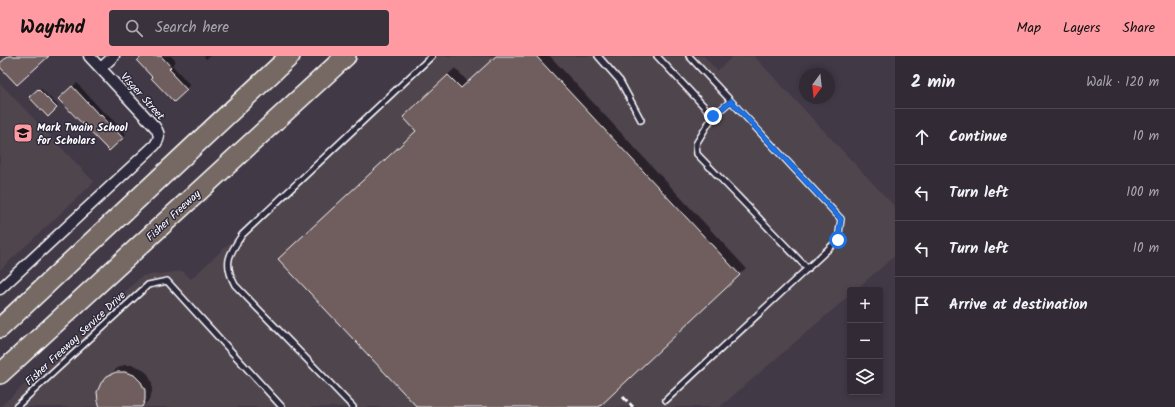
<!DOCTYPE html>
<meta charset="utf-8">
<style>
body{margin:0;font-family:Kalam,sans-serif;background:#3a333d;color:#f1f3f6}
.controls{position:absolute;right:12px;bottom:12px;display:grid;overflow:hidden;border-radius:4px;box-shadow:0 2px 6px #0003}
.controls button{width:36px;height:36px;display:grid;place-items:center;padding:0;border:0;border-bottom:1px solid #4d4750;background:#322b35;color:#f1f3f6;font:20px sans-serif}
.compass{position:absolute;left:799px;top:12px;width:36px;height:36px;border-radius:50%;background:#322b35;box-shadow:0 2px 6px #0003;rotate:195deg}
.stop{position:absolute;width:12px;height:12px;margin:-9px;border:3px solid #1a73e8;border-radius:50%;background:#fff}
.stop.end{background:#1a73e8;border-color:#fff;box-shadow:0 1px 4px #0008}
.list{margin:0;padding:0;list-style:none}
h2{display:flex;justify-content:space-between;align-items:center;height:52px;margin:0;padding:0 16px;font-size:17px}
h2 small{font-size:13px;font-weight:400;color:#a8a7ad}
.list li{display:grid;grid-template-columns:26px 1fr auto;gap:12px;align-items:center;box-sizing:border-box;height:56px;padding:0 16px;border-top:1px solid #4d4750}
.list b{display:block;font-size:15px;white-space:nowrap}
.list em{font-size:13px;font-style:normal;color:#a8a7ad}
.icon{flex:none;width:22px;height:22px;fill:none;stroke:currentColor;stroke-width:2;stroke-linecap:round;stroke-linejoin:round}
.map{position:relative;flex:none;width:895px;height:351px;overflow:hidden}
header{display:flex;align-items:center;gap:24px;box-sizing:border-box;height:56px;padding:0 20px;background:#ff9aa2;color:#111}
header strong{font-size:19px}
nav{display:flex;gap:22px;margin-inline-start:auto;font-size:14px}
.search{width:280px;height:36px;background:#3a333d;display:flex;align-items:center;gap:10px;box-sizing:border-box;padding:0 14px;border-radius:4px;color:#a8a7ad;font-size:15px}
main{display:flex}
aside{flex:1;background:#322b35}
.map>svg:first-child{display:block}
</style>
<header>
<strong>Wayfind</strong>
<div class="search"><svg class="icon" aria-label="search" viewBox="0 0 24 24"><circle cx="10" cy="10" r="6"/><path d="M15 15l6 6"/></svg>Search here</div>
<nav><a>Map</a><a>Layers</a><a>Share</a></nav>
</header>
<main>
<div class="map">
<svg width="895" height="351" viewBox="0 0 895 351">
<rect width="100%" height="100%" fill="#423947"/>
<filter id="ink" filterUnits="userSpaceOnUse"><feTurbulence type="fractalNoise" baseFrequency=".025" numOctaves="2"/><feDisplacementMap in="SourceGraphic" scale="8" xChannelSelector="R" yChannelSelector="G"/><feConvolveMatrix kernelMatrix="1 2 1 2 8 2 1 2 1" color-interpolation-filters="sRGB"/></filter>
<g filter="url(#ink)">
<path fill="#50444e" d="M431,0h273l13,15 16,-15h21l141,151v49l-40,34h-5v5l-130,112h-720l142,-131 41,-5 8,8z
M0,27l94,99 -94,88z"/>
<path fill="#0007" d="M143,0h28l5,5 -4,4 18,20 -16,15 -21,-23z
M204,0h6l-4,3z
M497,0h53l196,212 -149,139h-178l-2,-276 -6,-21 44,-42 13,14z
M77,27l27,30 1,-1 21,22 -17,15 -49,-50z
M40,32l18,18 -10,10 -17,-19z
M124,309h9l8,3 7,6 4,9v9l-3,8 -7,7h-41l1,-24 14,-14z"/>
<path fill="#705d5d" stroke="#fff" d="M8,0h41l-32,29 -17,-18v-4z
M142,0h19l10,11 -2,2 5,5 -1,1 14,15 -13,12 -23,-24 1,-1 -15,-16z
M496,0h40l204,219 -141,132h-182l-139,-148 138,-128 -13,-14 45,-42 13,13z
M72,30l28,30 1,-1 22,23 -14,13 -51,-52z
M38,33l19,19 -9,9 -19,-20z
M116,316h9l9,3 7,7 4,8v10l-3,7h-42l-2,-6 -1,-9 4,-9 6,-7z"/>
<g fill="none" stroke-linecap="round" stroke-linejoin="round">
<defs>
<path id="lane" d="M598,0l22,25 21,39
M657,0l56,60
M731,45l-18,15 -17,28 1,10 111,115
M666,344l172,-160 3,-21 -152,-163
M16,351l132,-122 19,-4 115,126
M353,351l-118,-122c-12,-22 -6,-31 7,-50l190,-179"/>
<path id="street" d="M101,12l13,-12
M0,233l155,-144c5,-7 5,-11 0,-18l-66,-71"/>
<path id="highway" d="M0,272l290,-272
M0,318l346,-318"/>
</defs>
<use href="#lane" stroke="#fff" stroke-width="8"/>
<use href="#street" stroke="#fff" stroke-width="13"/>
<use href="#highway" stroke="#fff" stroke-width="22"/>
<use href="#lane" stroke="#2f2a3d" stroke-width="5"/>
<use href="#street" stroke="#2f2a3d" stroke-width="10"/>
<use href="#highway" stroke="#766964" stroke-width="19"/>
<path stroke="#fff" stroke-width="3" stroke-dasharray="6 3" stroke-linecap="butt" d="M623,341l10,10"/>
</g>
</g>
<g fill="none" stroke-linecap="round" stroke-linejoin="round" filter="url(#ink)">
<path stroke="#1a73e8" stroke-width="5" d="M713,60l18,-15 110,118 -3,21"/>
</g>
<defs>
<symbol id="school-square" viewBox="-11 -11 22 22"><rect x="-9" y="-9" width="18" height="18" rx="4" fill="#ff9aa2" stroke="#2f2a3d"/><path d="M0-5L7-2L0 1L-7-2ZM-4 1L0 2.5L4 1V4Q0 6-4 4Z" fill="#111"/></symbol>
</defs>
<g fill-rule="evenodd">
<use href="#school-square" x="12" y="66" width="22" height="22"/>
</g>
<g text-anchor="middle" stroke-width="3" stroke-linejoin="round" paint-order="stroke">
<g font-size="11" fill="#fff" stroke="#2f2a3d">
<text transform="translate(143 40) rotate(48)" y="4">Visger Street</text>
<text transform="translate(173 159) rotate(-43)" y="4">Fisher Freeway</text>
<text transform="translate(75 282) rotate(-43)" y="4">Fisher Freeway Service Drive</text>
</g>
<g font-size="11" font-weight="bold" fill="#fff" stroke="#2f2a3d" text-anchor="start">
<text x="37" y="75">Mark Twain School<tspan x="37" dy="13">for Scholars</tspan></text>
</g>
</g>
</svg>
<div class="controls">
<button>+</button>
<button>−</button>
<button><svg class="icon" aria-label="layers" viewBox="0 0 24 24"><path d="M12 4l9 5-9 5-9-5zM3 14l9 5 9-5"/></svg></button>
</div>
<svg class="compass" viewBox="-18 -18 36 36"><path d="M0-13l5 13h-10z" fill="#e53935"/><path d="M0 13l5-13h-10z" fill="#a8a7ad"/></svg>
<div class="stop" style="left:838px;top:184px"></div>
<div class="stop end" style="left:713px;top:60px"></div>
</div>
<aside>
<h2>2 min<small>Walk · 120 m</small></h2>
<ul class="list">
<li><svg class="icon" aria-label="ahead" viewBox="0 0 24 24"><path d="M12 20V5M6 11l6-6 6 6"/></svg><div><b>Continue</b></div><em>10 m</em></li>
<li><svg class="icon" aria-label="left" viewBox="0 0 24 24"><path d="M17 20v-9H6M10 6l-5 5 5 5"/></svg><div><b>Turn left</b></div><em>100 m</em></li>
<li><svg class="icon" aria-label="left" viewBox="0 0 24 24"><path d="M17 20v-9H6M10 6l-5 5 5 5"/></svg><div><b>Turn left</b></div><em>10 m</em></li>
<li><svg class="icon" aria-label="arrive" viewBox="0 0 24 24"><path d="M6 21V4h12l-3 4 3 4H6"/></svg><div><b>Arrive at destination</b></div></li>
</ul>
</aside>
</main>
